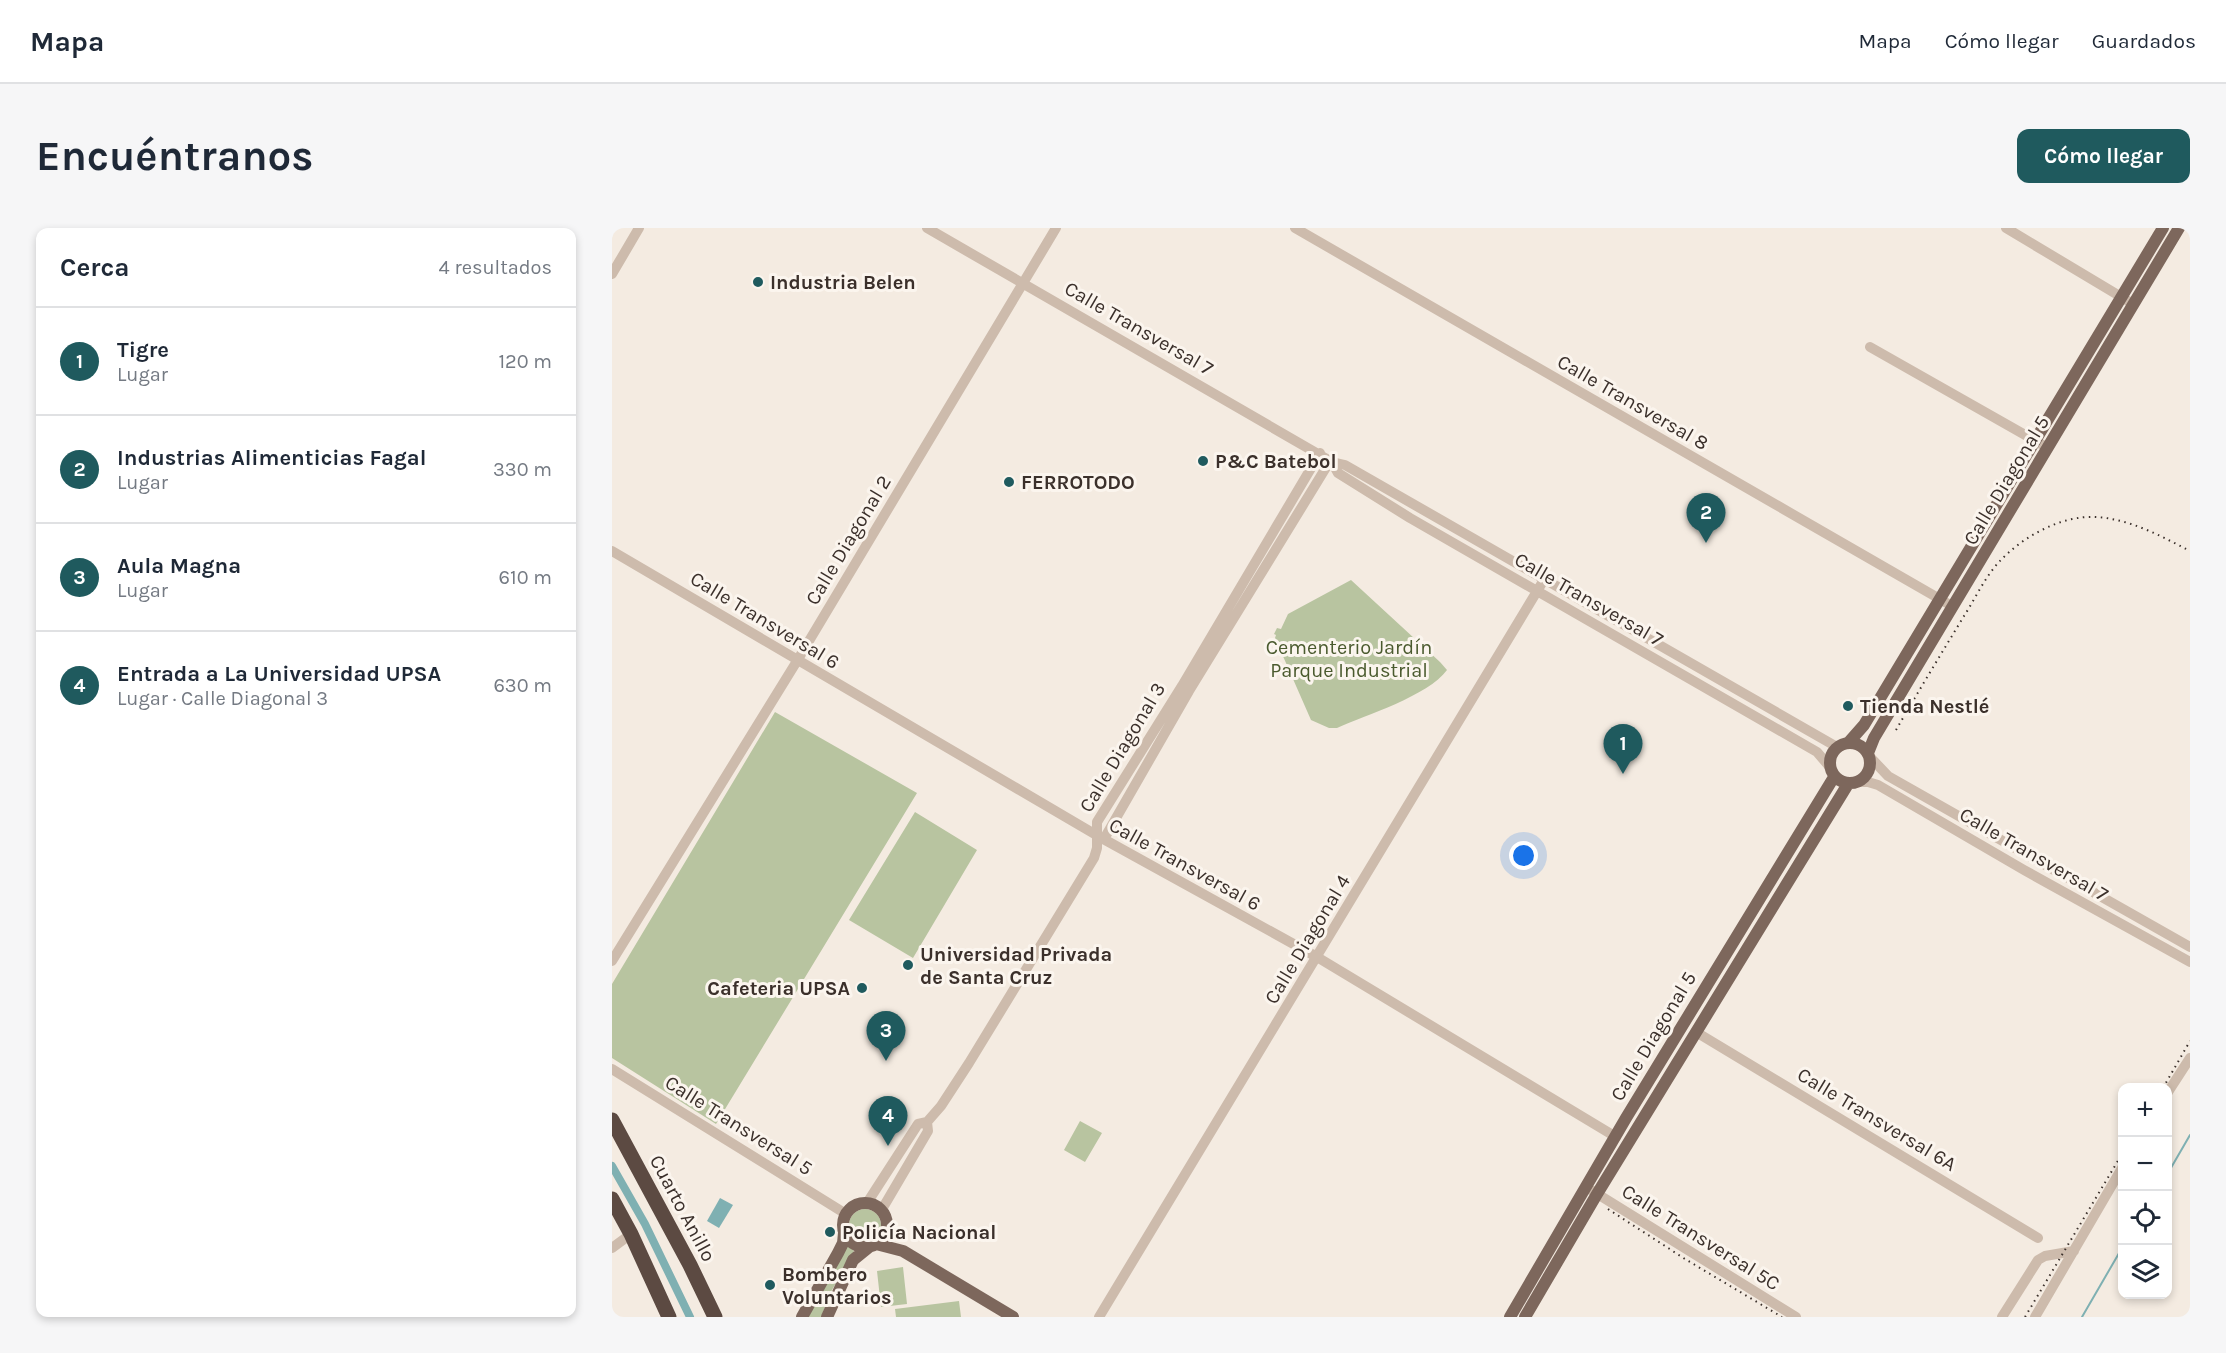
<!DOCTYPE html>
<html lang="es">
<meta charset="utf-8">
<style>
body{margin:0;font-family:Karla,sans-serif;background:#f6f6f7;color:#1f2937}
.controls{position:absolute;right:18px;bottom:18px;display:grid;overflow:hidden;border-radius:12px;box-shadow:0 3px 9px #0003}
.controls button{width:54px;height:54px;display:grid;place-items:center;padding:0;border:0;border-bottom:2px solid #e0e1e3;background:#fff;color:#1f2937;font:30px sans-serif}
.you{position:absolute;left:912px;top:628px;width:21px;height:21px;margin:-15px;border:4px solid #fff;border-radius:50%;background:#1a73e8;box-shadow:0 0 0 9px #1a73e833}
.badge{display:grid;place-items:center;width:39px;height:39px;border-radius:50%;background:#1f5a5e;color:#fff;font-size:20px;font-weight:700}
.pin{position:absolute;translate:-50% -50px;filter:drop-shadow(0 2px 3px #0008)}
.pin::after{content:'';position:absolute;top:32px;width:21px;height:18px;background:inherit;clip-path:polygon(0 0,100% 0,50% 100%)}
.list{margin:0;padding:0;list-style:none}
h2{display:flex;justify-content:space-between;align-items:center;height:78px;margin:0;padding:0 24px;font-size:26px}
h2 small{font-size:20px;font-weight:400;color:#747a83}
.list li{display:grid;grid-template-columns:39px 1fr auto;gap:18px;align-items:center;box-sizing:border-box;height:108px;padding:0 24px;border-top:2px solid #e0e1e3}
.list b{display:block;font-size:22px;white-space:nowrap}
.list p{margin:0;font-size:20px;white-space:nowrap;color:#747a83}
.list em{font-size:20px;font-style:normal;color:#747a83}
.icon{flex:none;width:33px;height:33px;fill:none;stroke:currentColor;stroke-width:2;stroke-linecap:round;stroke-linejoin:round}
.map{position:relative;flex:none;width:1578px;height:1089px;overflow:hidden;border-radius:12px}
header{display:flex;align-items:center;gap:36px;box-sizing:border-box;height:84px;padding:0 30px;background:#fff;border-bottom:2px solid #e0e1e3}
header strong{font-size:28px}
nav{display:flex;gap:33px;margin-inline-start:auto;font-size:21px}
.intro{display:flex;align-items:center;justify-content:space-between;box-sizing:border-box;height:144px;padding:0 36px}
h1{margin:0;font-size:42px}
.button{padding:15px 27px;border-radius:12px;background:#1f5a5e;color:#fff;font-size:21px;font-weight:700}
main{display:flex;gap:36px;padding:0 36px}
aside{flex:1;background:#fff;border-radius:12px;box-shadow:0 3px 9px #0003}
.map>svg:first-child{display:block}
</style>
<header>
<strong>Mapa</strong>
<nav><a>Mapa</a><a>Cómo llegar</a><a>Guardados</a></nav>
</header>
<div class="intro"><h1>Encuéntranos</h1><a class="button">Cómo llegar</a></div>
<main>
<aside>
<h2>Cerca<small>4 resultados</small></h2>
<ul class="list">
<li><span class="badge">1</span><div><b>Tigre</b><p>Lugar</p></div><em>120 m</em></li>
<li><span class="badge">2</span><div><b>Industrias Alimenticias Fagal</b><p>Lugar</p></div><em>330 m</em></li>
<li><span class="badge">3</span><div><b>Aula Magna</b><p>Lugar</p></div><em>610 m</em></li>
<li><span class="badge">4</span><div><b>Entrada a La Universidad UPSA</b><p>Lugar · Calle Diagonal 3</p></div><em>630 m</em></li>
</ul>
</aside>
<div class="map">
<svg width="1578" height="1089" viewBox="0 0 1578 1089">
<rect width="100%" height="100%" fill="#f4ebe1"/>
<path fill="#b8c4a0" d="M739,352l89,82 7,8c-19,26 -81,45 -110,58h-8l-18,-8 -36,-82 1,-3 -2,-1 3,-6 4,1 7,-15z
M163,484l142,81 -201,331 -104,-66v-74z
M303,584l62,38 -64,108 -64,-38z
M468,893l22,12 -17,29 -21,-12z
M237 997a16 16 0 1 1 32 0a16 16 0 1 1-32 0Z
M235,1017l7,6 -22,39 -11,27h-13z
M291,1039l4,37 -26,3 -4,-36z
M347,1073l2,16h-65l-1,-8z"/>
<path fill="#7fb0b2" d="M108,970l13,7 -14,23 -12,-7z"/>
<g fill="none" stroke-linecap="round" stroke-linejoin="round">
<path stroke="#7fb0b2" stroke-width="2" d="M1556,945l22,-38
M1470,1089l40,-69"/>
<path stroke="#7fb0b2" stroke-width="8" d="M0,938l33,58 45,93"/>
<path stroke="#cdbbac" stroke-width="10" d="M315,0l405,234 13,3 492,282
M683,0l657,378
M1394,0l127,76
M0,46l27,-46
M1258,119l178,101
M720,234l6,11 72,45 407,234 12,14
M0,323l486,285 219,121 299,180
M1258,529l18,19 302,171
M1246,554h10l10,3 146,85 166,92
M492,611l85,-148 141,-230
M0,733l185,-300 259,-433
M1084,804l342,206
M0,841l234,145
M1556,864l22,-34
M979,962l205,127
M255,975l51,-79 9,-2 14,-16 28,-43 125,-205 3,-10v-26l85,-136 138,-233
M269,983l47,-80 -1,-9
M0,1020l19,-14
M487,1089l446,-739
M1390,1089l36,-57 7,-4 29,-5
M1423,1089l87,-149"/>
<path stroke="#7d675c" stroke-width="12" d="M1237,514l15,-17 299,-497
M1218 535a20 20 0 1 1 40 0a20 20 0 1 1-40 0Z
M1256,525l6,-15 305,-510
M231 997a22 22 0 1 1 44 0a22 22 0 1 1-44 0Z
M264,1016l27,7 110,66
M190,1089l36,-64 5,-10 1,-10
M215,1089l26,-57 16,-13
M898,1089l116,-199 208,-341
M913,1089l72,-123 251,-410"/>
<path stroke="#5c4a42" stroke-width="15" d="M0,892l78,145 25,52
M0,971l19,35 38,83"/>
<path stroke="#3b302b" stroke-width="2" stroke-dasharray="1.5 4.5" stroke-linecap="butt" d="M1284,502c22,-38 45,-76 68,-114 11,-17 21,-39 35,-54 23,-25 62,-47 97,-45 34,2 65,19 94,34
M1551,860l27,-47
M996,981l77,50 97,58
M1413,1089l97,-163"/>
</g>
<g fill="#1f5a5e" stroke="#fbf5ee" stroke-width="2">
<circle cx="146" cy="54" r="6"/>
<circle cx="591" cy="233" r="6"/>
<circle cx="397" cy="254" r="6"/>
<circle cx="1236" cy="478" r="6"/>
<circle cx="296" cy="737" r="6"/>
<circle cx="250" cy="760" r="6"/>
<circle cx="218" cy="1004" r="6"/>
<circle cx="158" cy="1057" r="6"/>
</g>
<g text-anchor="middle" stroke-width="6" stroke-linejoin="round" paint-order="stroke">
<g font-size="20" font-weight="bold" fill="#3b302b" stroke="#fbf5ee" text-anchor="start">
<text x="158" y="61">Industria Belen</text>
<text x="603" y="240">P&amp;C Batebol</text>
<text x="409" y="261">FERROTODO</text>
<text x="1248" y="485">Tienda Nestlé</text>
<text x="308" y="733">Universidad Privada<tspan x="308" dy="23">de Santa Cruz</tspan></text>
<text x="238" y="767" text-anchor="end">Cafeteria UPSA</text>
<text x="230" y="1011">Policía Nacional</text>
<text x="170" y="1053">Bombero<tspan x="170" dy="23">Voluntarios</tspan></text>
</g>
<g font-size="20" fill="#3b302b" stroke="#fbf5ee">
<text transform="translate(527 100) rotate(30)" y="7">Calle Transversal 7</text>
<text transform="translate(1021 174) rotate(30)" y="7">Calle Transversal 8</text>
<text transform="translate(1394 252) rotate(-59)" y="7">Calle Diagonal 5</text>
<text transform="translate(236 312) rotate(-59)" y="7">Calle Diagonal 2</text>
<text transform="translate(977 371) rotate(30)" y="7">Calle Transversal 7</text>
<text transform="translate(153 392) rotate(31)" y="7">Calle Transversal 6</text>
<text transform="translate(510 519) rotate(-59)" y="7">Calle Diagonal 3</text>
<text transform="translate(1422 626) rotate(30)" y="7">Calle Transversal 7</text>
<text transform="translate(573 636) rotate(29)" y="7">Calle Transversal 6</text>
<text transform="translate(695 711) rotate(-59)" y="7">Calle Diagonal 4</text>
<text transform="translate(1041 808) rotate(-59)" y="7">Calle Diagonal 5</text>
<text transform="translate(1265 891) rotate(31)" y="7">Calle Transversal 6A</text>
<text transform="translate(127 897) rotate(32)" y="7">Calle Transversal 5</text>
<text transform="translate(71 980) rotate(62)" y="7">Cuarto Anillo</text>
<text transform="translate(1089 1009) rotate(32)" y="7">Calle Transversal 5C</text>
</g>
<g font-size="20" fill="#4a5a2e" stroke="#fbf5ee">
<text x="737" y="426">Cementerio Jardín<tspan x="737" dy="23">Parque Industrial</tspan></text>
</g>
</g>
</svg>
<div class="controls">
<button>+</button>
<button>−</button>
<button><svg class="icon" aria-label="locate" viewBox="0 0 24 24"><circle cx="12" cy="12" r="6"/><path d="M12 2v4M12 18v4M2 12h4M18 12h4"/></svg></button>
<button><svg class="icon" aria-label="layers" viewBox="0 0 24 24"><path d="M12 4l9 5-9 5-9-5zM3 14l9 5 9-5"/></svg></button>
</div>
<div class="you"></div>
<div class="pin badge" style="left:1011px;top:546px">1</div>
<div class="pin badge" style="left:1094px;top:315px">2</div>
<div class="pin badge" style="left:274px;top:833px">3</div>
<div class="pin badge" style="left:276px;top:918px">4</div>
</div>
</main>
